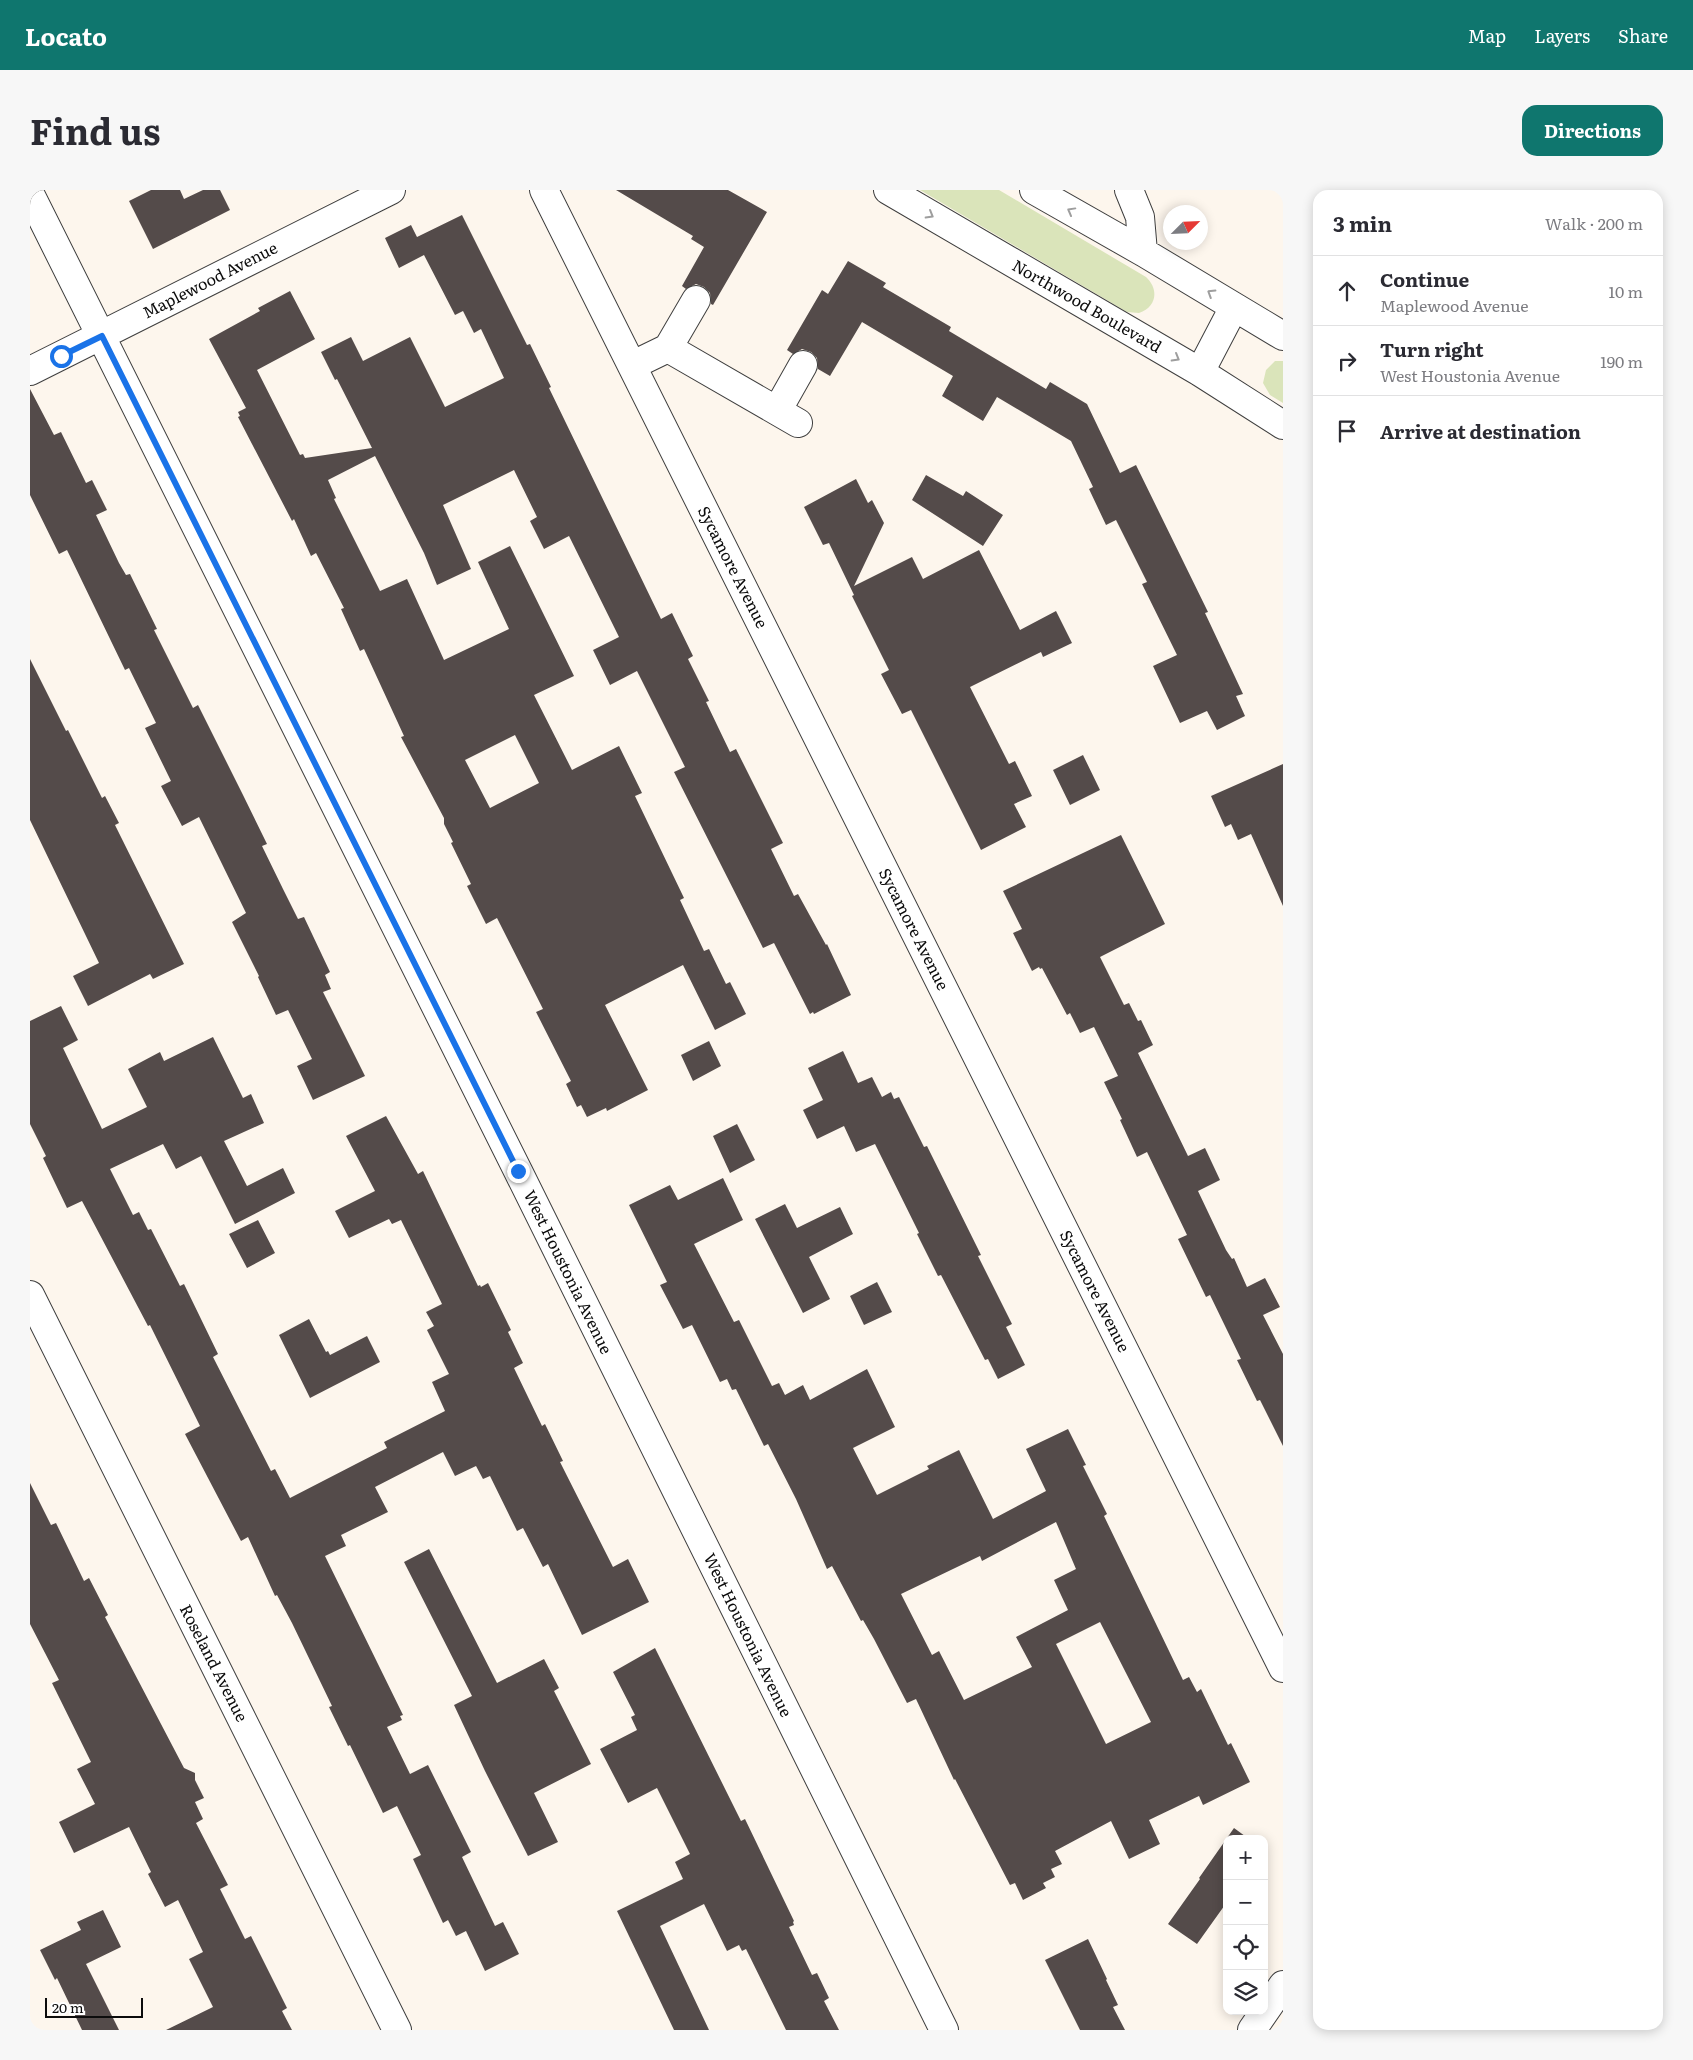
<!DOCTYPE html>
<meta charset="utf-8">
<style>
body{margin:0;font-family:Literata,serif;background:#f7f7f7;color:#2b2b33}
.controls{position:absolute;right:15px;bottom:15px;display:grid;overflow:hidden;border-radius:10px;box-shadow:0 2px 12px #0003}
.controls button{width:45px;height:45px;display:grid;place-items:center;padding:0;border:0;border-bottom:1px solid #e1e1e2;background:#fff;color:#2b2b33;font:25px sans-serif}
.compass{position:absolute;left:1133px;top:15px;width:45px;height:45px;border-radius:50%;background:#fff;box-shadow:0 2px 12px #0003;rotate:66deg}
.scale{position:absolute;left:15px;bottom:12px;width:98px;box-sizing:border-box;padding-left:5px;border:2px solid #0c0c0c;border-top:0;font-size:14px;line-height:18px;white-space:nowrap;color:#0c0c0c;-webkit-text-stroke:4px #fff;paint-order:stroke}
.stop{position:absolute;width:15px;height:15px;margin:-11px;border:4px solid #1a73e8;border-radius:50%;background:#fff}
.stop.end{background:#1a73e8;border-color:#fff;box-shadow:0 1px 5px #0008}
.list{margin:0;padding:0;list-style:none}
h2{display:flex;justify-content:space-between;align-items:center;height:65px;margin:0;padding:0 20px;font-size:21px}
h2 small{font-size:16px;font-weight:400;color:#7c7c81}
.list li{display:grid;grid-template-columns:32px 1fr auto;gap:15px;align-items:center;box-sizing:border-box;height:70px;padding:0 20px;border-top:1px solid #e1e1e2}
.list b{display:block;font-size:19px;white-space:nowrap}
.list p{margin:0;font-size:16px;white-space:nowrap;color:#7c7c81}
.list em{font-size:16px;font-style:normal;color:#7c7c81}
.icon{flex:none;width:28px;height:28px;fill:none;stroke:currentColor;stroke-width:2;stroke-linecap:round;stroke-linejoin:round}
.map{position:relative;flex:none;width:1253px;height:1840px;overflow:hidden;border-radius:15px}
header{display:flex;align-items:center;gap:30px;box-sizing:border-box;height:70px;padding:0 25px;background:#0f766e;color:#fff}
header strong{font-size:24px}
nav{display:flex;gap:28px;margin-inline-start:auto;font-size:18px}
.intro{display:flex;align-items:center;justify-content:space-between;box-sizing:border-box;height:120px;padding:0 30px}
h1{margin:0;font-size:35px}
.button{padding:12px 22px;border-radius:15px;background:#0f766e;color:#fff;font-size:18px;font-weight:700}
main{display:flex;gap:30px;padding:0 30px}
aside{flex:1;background:#fff;border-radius:15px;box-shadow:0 2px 12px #0003}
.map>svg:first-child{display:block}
</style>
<header>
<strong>Locato</strong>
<nav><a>Map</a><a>Layers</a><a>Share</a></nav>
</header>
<div class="intro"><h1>Find us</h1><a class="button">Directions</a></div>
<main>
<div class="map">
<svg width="1253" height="1840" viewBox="0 0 1253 1840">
<rect width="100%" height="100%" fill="#fdf6ed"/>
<path fill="#dae4ba" d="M890,0h79l147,87c13,12 11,30 -7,36l-12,-1z
M1245,171h8v42l-13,-8 -7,-12 3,-13z"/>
<path fill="#544b4a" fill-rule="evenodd" d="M121,0h29l4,9 19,-9h17l10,20 -77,39 -24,-48z
M586,0h112l39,22 -54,93 -2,-1 -1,-11 -6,-6 -8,-3 -10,5 -4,-3 22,-39 -13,-8 2,-3z
M432,25l65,130 3,-1 21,43 -2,1 112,231 11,-6 21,43 -5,3 21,42 -3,1 24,50 6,-3 47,94 -12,6 23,47 4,-2 28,51 1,-1 24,51 -37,19 -1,-2 -3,2 -36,-71 -11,5 -89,-176 11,-5 -48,-96 -27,14 -17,-35 26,-13 -50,-101 -25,13 -14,-28 7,-4 -23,-47 -71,35 28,64 -34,16 -13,-32 -49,-97 -47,24 8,18 -2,1 46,92 27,-12 37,81 65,-31 -31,-67 32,-16 64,130 -40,19 38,75 47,-24 23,47 -7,3 49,102 -4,2 24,51 5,-2 17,35 4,-2 16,32 -31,16 -32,-65 -78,40 43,85 -41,21 -1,-3 -19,9 -6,-12 -4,2 -11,-23 5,-3 -35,-69 7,-3 -46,-91 -11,6 -19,-38 4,-2 -20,-41 2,-1 -9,-18v-6l-43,-81 3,-1 -40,-87 -4,2 -19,-42 3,-1 -28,-55 -5,3 -17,-37 -2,2 -54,-104 2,-1 -2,-4 8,-4 -37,-69 51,-28 -2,-3 32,-17 25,48 -58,31 43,85 3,-1 2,4 67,-10 -35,-69 -2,1 -14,-28 30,-15 12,24 47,-24 35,70 59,-29 -23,-49 -7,4 -11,-22 -8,4 -31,-60 -25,13 -14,-30 26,-13 6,12zM485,545l24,48 -49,25 -25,-48z
M818,71l38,22 -3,4 68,40 -2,4 97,58 4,-7 37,22 33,69 16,-8 72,147 -3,1 38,81 -7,2 9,20 -28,14 -10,-19 -27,12 -27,-57 24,-11 -35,-71 5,-2 -31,-62 -10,5 -17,-36 4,-2 -22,-46 -74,-44 -14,24 -41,-25 11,-20 -91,-54 -32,54 -12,-7 -1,-11 -6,-6 -9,-3 -9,5 -6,-4 35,-60 6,4z
M0,199l24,46 7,-3 25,51 6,-3 15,30 -11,5 23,48 7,12 4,-1 27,55 -3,1 39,78 5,-3 45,90 24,49 -5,2 21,43 15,30 6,-2 26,55 -5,3 6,14 -8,3 42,84 -52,24 -16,-34 15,-7 -24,-49 -12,5 -18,-38 1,-1 -27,-54 14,-9 -47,-96 -17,9 -21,-40 10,-5 -26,-53 11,-5 -27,-55 -4,2 -58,-120 -8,4 -29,-59z
M896,285l37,21 3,-5 37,24 -20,31 -71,-46z
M826,289l12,24 4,-3 12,23 -30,63 58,-29 11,22 56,-29 41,80 36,-19 16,32 -29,14 -2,-5 -71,35 39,77 6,-3 17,35 -18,8 12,23 -45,23 -70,-140 -9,4 -21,-40 8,-4 -37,-74 2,-1 -25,-52 -6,2 -19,-38z
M0,469l36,72 2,-1 34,68 3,-2 14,27 -4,2 69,139 -31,15 -3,-5 -62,32 -15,-30 26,-13 -69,-143z
M1053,565l17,35 -30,15 -17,-35z
M1253,574v142l-32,-72 -13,6 -7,-16 -6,3 -14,-31z
M1091,645l44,89 -65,33 24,48 5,-2 9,18 3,-1 12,25 -15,8 50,103 17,-8 15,32 -22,11 28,59 6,9 2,-1 13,29 18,-9 15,29 -17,8 20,39v92l-23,-46 -3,1 -20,-41 4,-1 -31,-64 -4,2 -28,-58 9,-4 -40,-83 -10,5 -17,-37 2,-1 -18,-37 14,-6 -24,-49 -14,6 -10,-20 -3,2 -25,-47 -2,1 -1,-2 -7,4 -19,-38 9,-4 -19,-38z
M31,816l17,34 -15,8 39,81 45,-22 -19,-38 32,-17 4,9 49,-24 30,61 8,-4 13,29 -40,18 23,45 36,-18 12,25 -60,31 -34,-68 -25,13 -13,-25 -53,25 23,46 6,-3 9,18 3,-1 29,57 4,-2 34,70 -5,3 58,114 4,-2 15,29 97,-50 -3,-6 61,-31 -13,-29 17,-8 -22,-44 7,-4 -8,-14 16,-8 -41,-84 -9,4 -3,-5 -40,19 -14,-27 40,-20 -29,-55 40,-20 32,58 5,-3 55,115 2,-1 1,2 7,-4 23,47 -3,2 15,31 -9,5 28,58 3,-2 18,37 -3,1 53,105 15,-8 21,43 -67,33 -34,-71 -5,3 -20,-39 -6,3 -27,-55 -7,3 -7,-13 -21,10 -12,-24 -68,35 13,25 -47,23 5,11 -21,10 78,159 -3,1 2,4 -15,7 23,47 18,-9 43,87 -9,5 33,69 8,-4 16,32 -34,17 -19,-40 -10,5 -8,-16 -5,3 -30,-64 8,-4 -24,-49 -14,7 -33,-68 -2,1 -19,-39 3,-1 -40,-83 -15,-28 -2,1 -27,-59 -7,4 -56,-107 15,-8 -50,-101 -2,1 -66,-125 -15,7 -24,-50 3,-2 -16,-32v-103z
M679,851l12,25 -28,15 -12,-26z
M813,861l15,32 14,-6 10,20 9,-5 3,7 5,-2 25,50 3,-1 54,109 -3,1 34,68 -6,3 19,38 -27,14 -10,-20 -3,1 -44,-85 -3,1 -21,-42 2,-1 -44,-89 -19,8 -12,-26 -27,13 -14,-29 20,-10 -15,-32z
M707,934l18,36 -25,13 -17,-37z
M693,988l20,42 -49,24 40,78 5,-2 33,66 7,-3 6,12 18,-10 7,15 57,-31 28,58 -42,21 24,47 52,-26 -2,-3 32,-16 34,69 53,-28 -20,-42 42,-20 18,36 -3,1 24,48 -3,2 79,164 6,-3 8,15 4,-3 27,56 3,-2 19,39 -47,23 -4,-9 -50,24 11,24 -31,15 -18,-38 -56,30 7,13 -11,5 4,8 -12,6 3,5 -23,12 -8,-17 -5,2 -55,-106 -1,1 -38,-81 -9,4 -33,-64 -11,-19 -2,1 -29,-55 -5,3 -31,-70 -28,-55 -4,2 -28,-57 -4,1 -5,-11 -7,3 -28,-57 -9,4 -23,-44 7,-3 -38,-77 41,-20 8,15zM1026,1332l20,47 -22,11 14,30 -52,27 16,30 -68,33 -25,-49 -7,4 -31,-61 79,-38 2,5zM1070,1432l51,100 -45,22 -50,-100z
M755,1014l12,24 43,-21 13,27 -44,23 21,42 -27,14 -48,-94z
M228,1030l17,33 -28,15 -18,-34z
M847,1092l15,30 -28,13 -14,-29z
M279,1129l17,33 2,-1 2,4 37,-19 13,26 -70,36 -31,-63z
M0,1293l21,42 5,-2 28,58 5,-3 19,37 -3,2 79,151 11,5v7l9,18 -9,4 8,17 -7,4 32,62 -8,4 25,50 6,-3 36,72 -5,3 10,19h-126l47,-23 -24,-48 14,-7 -25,-52 -13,7 -17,-33 3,-2 -22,-45 -55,26 -15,-31 36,-18 -18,-35 14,-7 -39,-79 7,-3 -29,-56z
M399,1359l68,134 47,-24 15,29 -5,3 37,73 -57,29 24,49 -30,14 -43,-85 -31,-66 18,-9 -68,-134z
M625,1458l86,173 4,-2 49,102 -1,1 1,3 -5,2 23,48 5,-2 12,25 -5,3 15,29h-53l-40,-81 -4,2 -3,-6 -12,6 -23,-47 -44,22 49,104h-35l-57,-119 66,-32 -8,-17 15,-8 -33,-66 -29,15 -28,-54 37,-19 -6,-13 4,-2 -22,-43z
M1204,1638l15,11h-22v63l-30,42 -29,-20 32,-45 -1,-1z
M73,1720l18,37 -35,17 33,66h-37l-25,-52 -2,2 -15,-30 41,-20 -4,-8z
M1058,1749l19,40 -1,1 12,25 -5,2 12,23h-45l-35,-70z"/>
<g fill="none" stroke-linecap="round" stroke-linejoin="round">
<defs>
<path id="minor" d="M514,0l739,1478
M858,0l312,182 83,53
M1004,0l109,62 140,84
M1099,0l11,27 3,35
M0,4l488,977 426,859
M638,158l28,-48
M603,175l35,-17 130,75
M0,181l361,-181
M1170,182l34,-65
M747,221l26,-46
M0,1105l367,735
M1222,1840l31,-45"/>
</defs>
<use href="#minor" stroke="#3f3f3f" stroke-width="30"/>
<use href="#minor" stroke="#fff" stroke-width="28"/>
</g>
<defs><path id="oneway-chevron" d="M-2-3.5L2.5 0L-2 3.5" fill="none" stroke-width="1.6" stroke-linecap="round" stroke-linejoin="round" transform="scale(1.25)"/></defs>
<g stroke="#9e9e9e">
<use href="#oneway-chevron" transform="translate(1041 21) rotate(-151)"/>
<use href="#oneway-chevron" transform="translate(900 25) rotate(30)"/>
<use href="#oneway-chevron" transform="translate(1181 103) rotate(-148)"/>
<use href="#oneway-chevron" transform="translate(1146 168) rotate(30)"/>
</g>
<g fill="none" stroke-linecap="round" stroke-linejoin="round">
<path stroke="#1a73e8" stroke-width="6" d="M31,166l41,-20 416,835"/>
</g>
<g text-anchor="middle" stroke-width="5" stroke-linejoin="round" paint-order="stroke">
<g font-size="16" fill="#0c0c0c" stroke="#fff">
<text transform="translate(180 90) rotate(-27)" y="6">Maplewood Avenue</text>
<text transform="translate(1057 116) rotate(30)" y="6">Northwood Boulevard</text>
<text transform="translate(703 377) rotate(63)" y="6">Sycamore Avenue</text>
<text transform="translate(884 739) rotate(63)" y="6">Sycamore Avenue</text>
<text transform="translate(538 1082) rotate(64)" y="6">West Houstonia Avenue</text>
<text transform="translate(1065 1101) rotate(63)" y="6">Sycamore Avenue</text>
<text transform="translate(718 1445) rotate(64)" y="6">West Houstonia Avenue</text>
<text transform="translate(184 1473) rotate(63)" y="6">Roseland Avenue</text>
</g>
</g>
</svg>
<div class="controls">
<button>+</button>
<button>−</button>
<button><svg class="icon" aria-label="locate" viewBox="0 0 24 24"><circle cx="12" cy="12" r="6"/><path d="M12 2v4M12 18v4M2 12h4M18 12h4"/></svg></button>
<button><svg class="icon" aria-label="layers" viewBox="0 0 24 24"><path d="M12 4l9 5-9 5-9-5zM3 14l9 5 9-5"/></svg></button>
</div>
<svg class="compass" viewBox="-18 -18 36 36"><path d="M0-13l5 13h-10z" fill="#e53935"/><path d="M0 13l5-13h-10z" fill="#7c7c81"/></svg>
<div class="scale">20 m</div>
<div class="stop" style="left:31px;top:166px"></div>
<div class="stop end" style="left:488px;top:981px"></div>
</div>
<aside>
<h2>3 min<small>Walk · 200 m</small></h2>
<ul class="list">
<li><svg class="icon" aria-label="ahead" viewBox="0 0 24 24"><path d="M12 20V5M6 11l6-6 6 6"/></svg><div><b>Continue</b><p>Maplewood Avenue</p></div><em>10 m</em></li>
<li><svg class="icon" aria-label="right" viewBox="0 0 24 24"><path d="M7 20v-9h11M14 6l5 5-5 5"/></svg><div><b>Turn right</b><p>West Houstonia Avenue</p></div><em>190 m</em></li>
<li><svg class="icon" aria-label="arrive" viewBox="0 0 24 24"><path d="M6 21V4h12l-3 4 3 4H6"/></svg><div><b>Arrive at destination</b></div></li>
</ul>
</aside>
</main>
